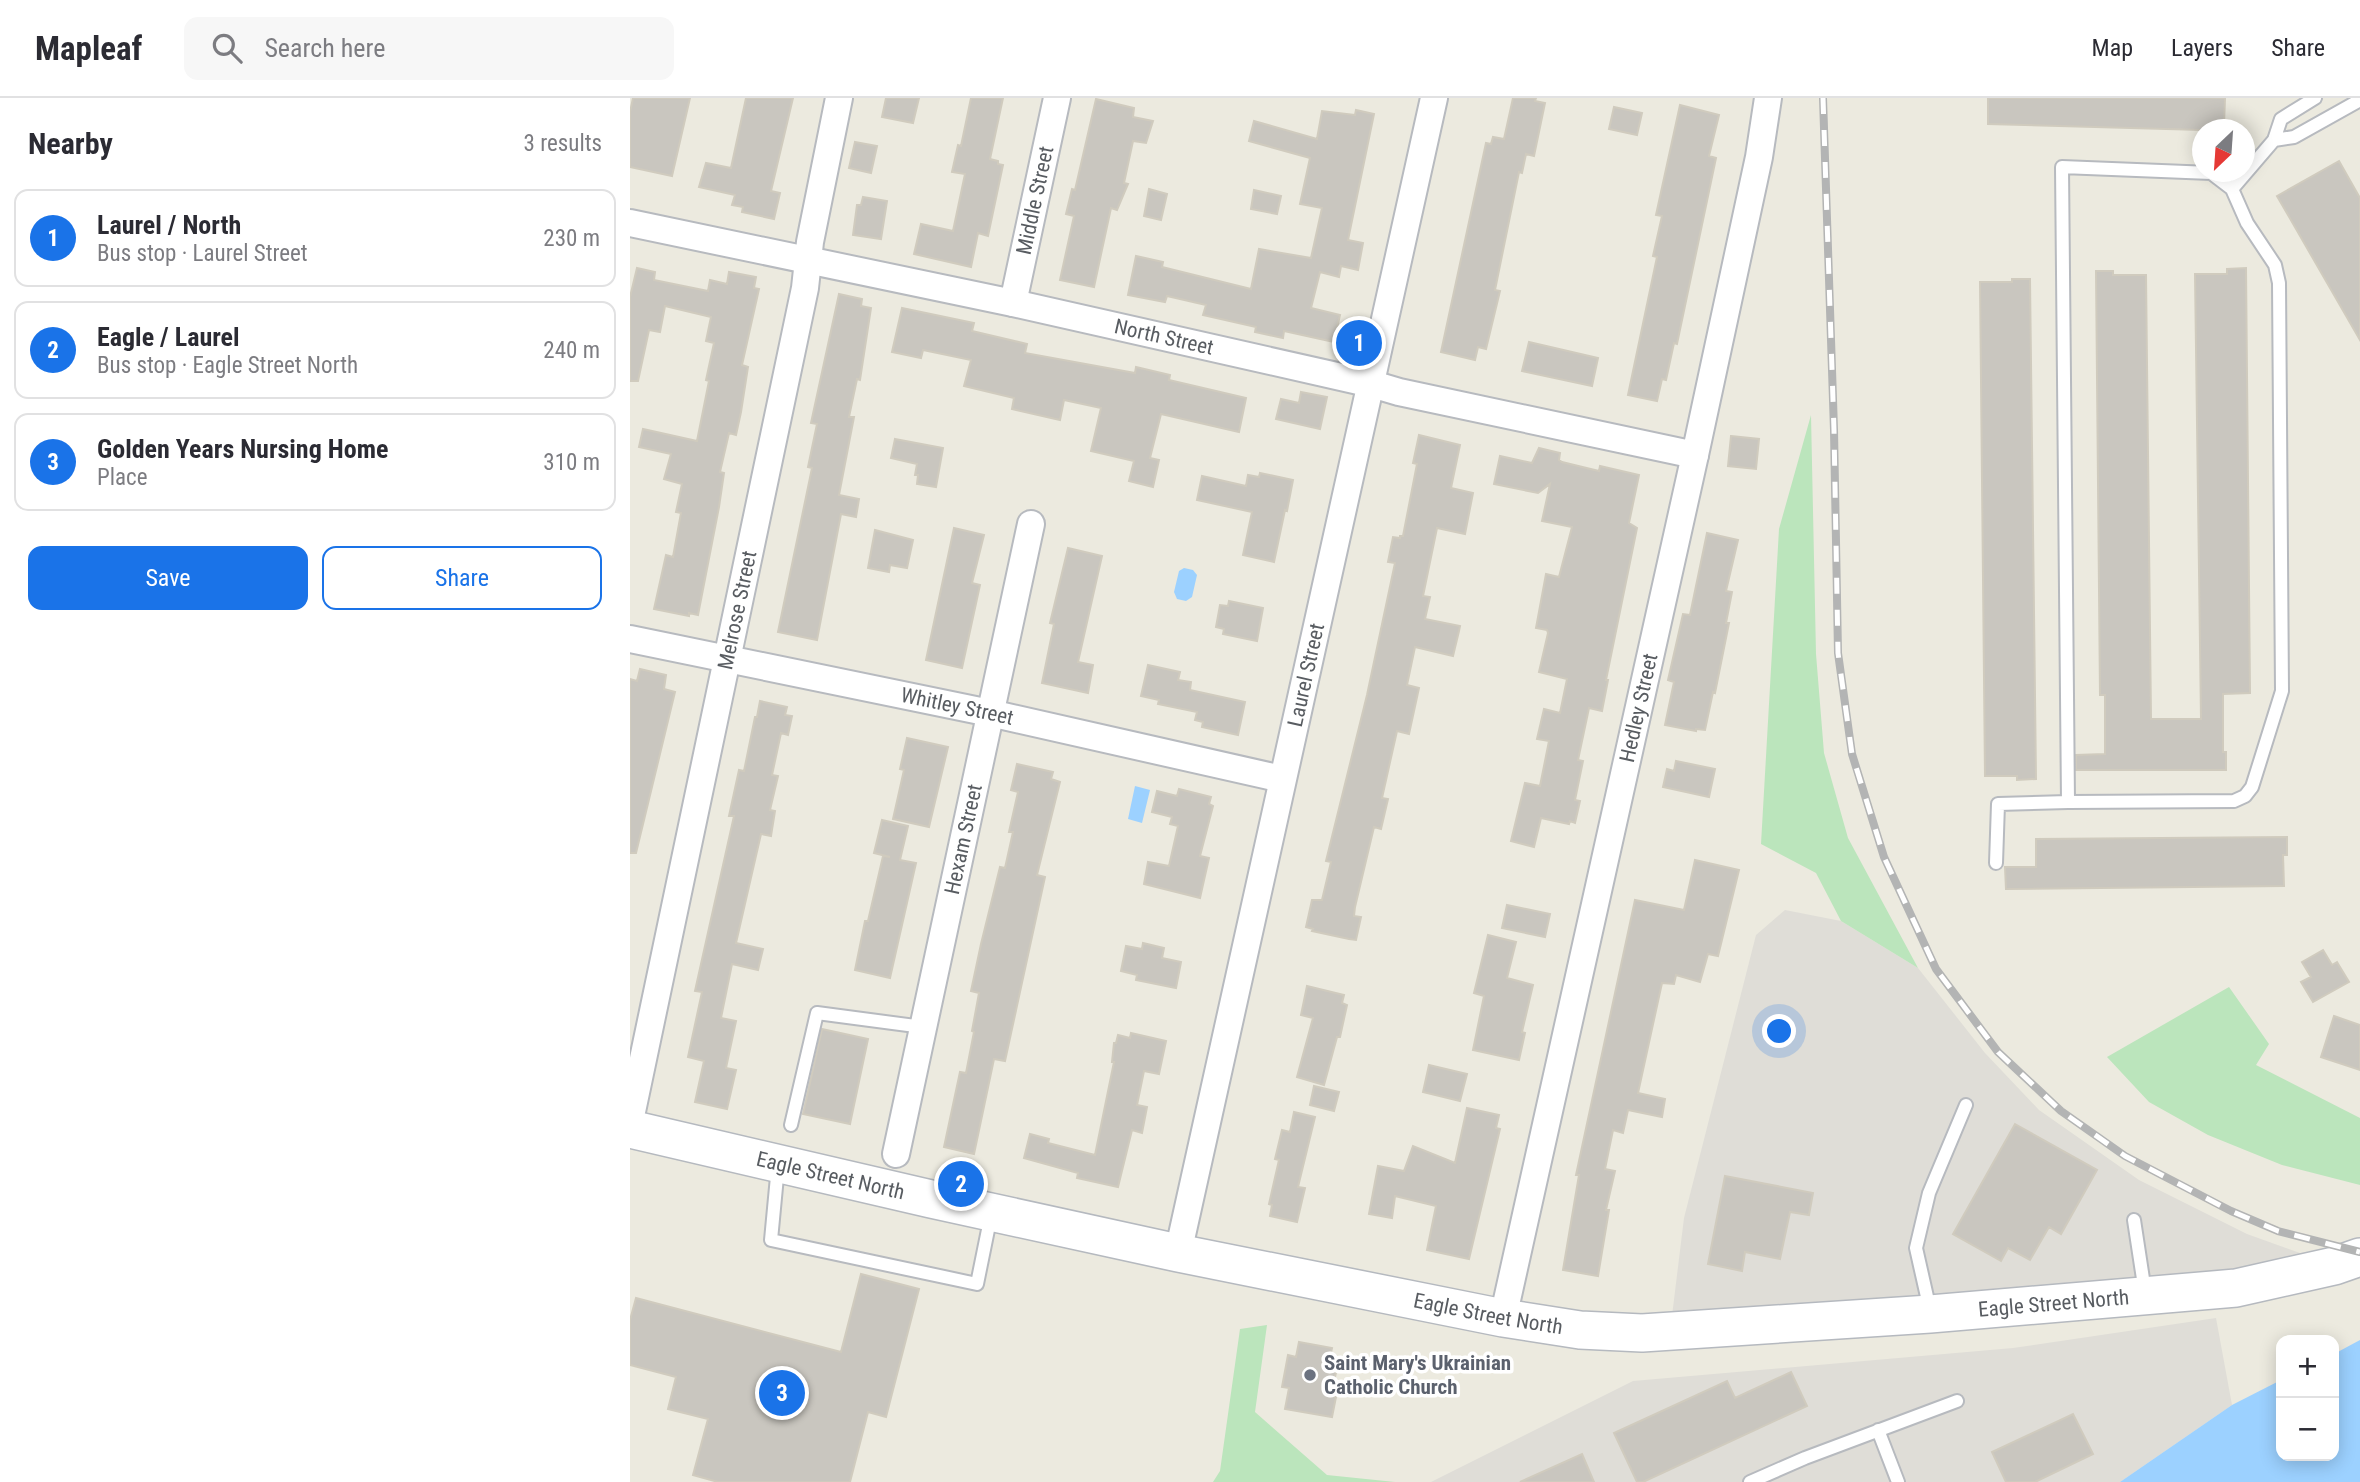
<!DOCTYPE html>
<meta charset="utf-8">
<style>
body{margin:0;font-family:"Roboto Condensed",sans-serif;background:#f7f7f7;color:#2b2b33}
.controls{position:absolute;right:21px;bottom:21px;display:grid;overflow:hidden;border-radius:14px;box-shadow:0 4px 18px #0003}
.controls button{width:63px;height:63px;display:grid;place-items:center;padding:0;border:0;border-bottom:2px solid #e1e1e2;background:#fff;color:#2b2b33;font:35px sans-serif}
.compass{position:absolute;left:1562px;top:21px;width:63px;height:63px;border-radius:50%;background:#fff;box-shadow:0 4px 18px #0003;rotate:205deg}
.you{position:absolute;left:1150px;top:934px;width:24px;height:24px;margin:-18px;border:5px solid #fff;border-radius:50%;background:#1a73e8;box-shadow:0 0 0 10px #1a73e833}
.badge{display:grid;place-items:center;width:46px;height:46px;border-radius:50%;background:#1a73e8;color:#fff;font-size:23px;font-weight:700}
.pin{position:absolute;translate:-50% -50%;border:4px solid #fff;box-shadow:0 2px 7px #0006}
.list{margin:0;padding:0;list-style:none}
h2{display:flex;justify-content:space-between;align-items:center;height:91px;margin:0;padding:0 28px;font-size:30px}
h2 small{font-size:23px;font-weight:400;color:#7c7c81}
.list li{display:grid;grid-template-columns:46px 1fr auto;gap:21px;align-items:center;box-sizing:border-box;height:98px;margin:0 14px 14px;padding:0 14px;border:2px solid #e1e1e2;border-radius:14px}
.list b{display:block;font-size:26px;white-space:nowrap}
.list p{margin:0;font-size:23px;white-space:nowrap;color:#7c7c81}
.list em{font-size:23px;font-style:normal;color:#7c7c81}
.actions{display:flex;gap:14px;padding:21px 28px}
.actions a{flex:1;padding:16px 0;border:2px solid #1a73e8;border-radius:14px;text-align:center;font-size:24px;color:#1a73e8}
.actions .main{background:#1a73e8;color:#fff}
.icon{flex:none;width:38px;height:38px;fill:none;stroke:currentColor;stroke-width:2;stroke-linecap:round;stroke-linejoin:round}
.map{position:relative;flex:none;width:1730px;height:1384px;overflow:hidden}
header{display:flex;align-items:center;gap:42px;box-sizing:border-box;height:98px;padding:0 35px;background:#fff;border-bottom:2px solid #e1e1e2}
header strong{font-size:33px}
nav{display:flex;gap:38px;margin-inline-start:auto;font-size:24px}
.search{width:490px;height:63px;background:#f7f7f7;display:flex;align-items:center;gap:18px;box-sizing:border-box;padding:0 24px;border-radius:14px;color:#7c7c81;font-size:26px}
main{display:flex}
aside{flex:1;background:#fff}
.map>svg:first-child{display:block}
</style>
<header>
<strong>Mapleaf</strong>
<div class="search"><svg class="icon" aria-label="search" viewBox="0 0 24 24"><circle cx="10" cy="10" r="6"/><path d="M15 15l6 6"/></svg>Search here</div>
<nav><a>Map</a><a>Layers</a><a>Share</a></nav>
</header>
<main>
<aside>
<h2>Nearby<small>3 results</small></h2>
<ul class="list">
<li><span class="badge">1</span><div><b>Laurel / North</b><p>Bus stop · Laurel Street</p></div><em>230 m</em></li>
<li><span class="badge">2</span><div><b>Eagle / Laurel</b><p>Bus stop · Eagle Street North</p></div><em>240 m</em></li>
<li><span class="badge">3</span><div><b>Golden Years Nursing Home</b><p>Place</p></div><em>310 m</em></li>
</ul>
<div class="actions"><a class="main">Save</a><a>Share</a></div>
</aside>
<div class="map">
<svg width="1730" height="1384" viewBox="0 0 1730 1384">
<rect width="100%" height="100%" fill="#eceadf"/>
<path fill="#dfddd7" d="M1155,812l56,11 77,47 67,85 54,57 100,70 108,54 64,23 -75,16 -169,10 -395,33 12,-98 72,-283z
M1586,1220l16,87 -112,77h-689l202,-101 380,-33z"/>
<path fill="#bbe5bc" d="M1181,317l5,239 8,99 24,85 70,130 -77,-47 -25,-48 -55,-29 18,-315z
M1599,889l40,57 -13,21 104,53v67l-78,-20 -74,-30 -59,-33 -42,-45z
M637,1227l-12,87 72,63 68,7h-182l7,-11 20,-142z"/>
<path fill="#9cd1ff" d="M554,470l9,2 4,5 -5,22 -6,4 -9,-2 -3,-7 5,-21z
M505,688l15,4 -8,33 -14,-4z
M1730,1242v142h-240l112,-77 49,-25v76h53v-102z"/>
<path fill="#c9c6bf" stroke="#d0cbbe" stroke-width="2" d="M3,0h57l-18,78 -42,-9v-55z
M116,0h47l-22,93 9,2 -6,26 -32,-7 1,-5 -11,-2 3,-10 -36,-8 7,-24 25,5z
M256,0h33l-6,25 -31,-6z
M341,0h32l-13,61 8,2v3l5,1 -15,71 -10,-3 -7,34 -57,-13 7,-30 32,7 12,-57 -13,-2 6,-27 3,1z
M883,0h23l-1,3 10,2 -11,53 -8,-2 -4,19 -3,-1 -24,118 5,1 -14,58 -8,-2 -3,13 -34,-8 45,-209 5,1 2,-7 11,2z
M1358,0h237l-1,27h-9v5h-13l-214,-6z
M466,1l38,9 -1,9 20,4 -7,22 -13,-2 -9,42 4,1 -11,26 -6,-2 -17,79 -34,-7 14,-64 -8,-2 6,-25 3,1z
M1050,7l39,10 -10,41 7,2 -39,186 -3,-1 -8,37 -4,-1 -5,22 -29,-6 29,-138 -4,-1 9,-40 -6,-1z
M984,9l28,6 -5,22 -28,-6z
M726,12l18,4 -26,126 15,3 -5,27 -17,-4 -2,11 -19,-5 -9,36 29,7 -6,27 -50,-11 -1,7 -28,-6 1,-5 -53,-12 3,-10 -39,-9 -2,6 -37,-7 8,-39 27,6 -1,5 89,22 8,-40 52,9 11,-50 -22,-4 10,-46 -61,-17 5,-20 63,18 5,-28 33,4z
M225,44l22,4 -6,27 -22,-5z
M1709,63l21,37v142l-83,-144z
M519,91l18,5 -6,26 -17,-4z
M624,92l27,6 -4,18 -26,-5z
M233,99l24,4 -6,38 -28,-4 4,-30h4z
M7,170l18,4 -1,8 54,11 2,-11 17,4 2,-12 27,5 -2,11 5,1 -17,76 6,2 -7,45 -5,23 -7,-2 -9,39 4,1 -5,34 -21,108 -9,-2v3l-35,-7 12,-54 7,2 8,-44 -5,-1 6,-28 -18,-5 7,-25 -32,-7 4,-18 54,12 12,-60 -3,-1 8,-37 -8,-2 5,-24 -46,-11 -5,26 -11,-2 -11,51h-8v-84z
M1616,170l4,425 -27,1v58h3v18h-150v-15l29,-1v-59h-5l-4,-424h17v4h33l5,444h50l-6,-445h32v-5z
M1382,181h18l6,500 -19,1v-4h-32l-5,-494h32z
M209,196l23,5 -1,7 10,2 -11,72 -3,-1 -8,38h5l-15,78 20,4 -3,18 -15,-3 -24,126 -39,-8 34,-164 -4,-1 9,-43 -6,-1z
M272,210l72,15 -2,8 55,13 -2,9 110,20 1,-6 34,8 -1,5 77,18 -7,34 -78,-18 -11,44 9,2 -6,27 -24,-6 5,-20 -43,-10 10,-43 -37,-8 -4,20 -48,-11 2,-11 -50,-12 7,-26 -48,-10 -2,8 -29,-6z
M899,244l69,16 -6,28 -70,-15z
M671,294l26,5 -7,32 -44,-10 5,-20 18,4z
M789,337l41,10 -9,43 22,5 -8,41 -28,-6 -14,68 7,1 -5,22 35,7 -1,5 -6,25 -38,-9 -8,38 12,3 -10,46 -12,-3 -15,67 6,1 -7,30 -7,-2 -19,80 -1,9 7,1 -5,23 -7,-1 -37,-8 1,-2 -7,-2 6,-27h10l9,-38 -5,-1 41,-166 28,-132 -7,-1 5,-25 7,1v-2h3l14,-72 -4,-1z
M1101,338l28,3 -3,30 -28,-3z
M265,341l48,9 -7,39 -19,-3 1,-9h-3l2,-11 -26,-6z
M909,350l21,5 -1,7 3,2 37,9 1,-5 39,9 -10,48 8,5 -31,152h2l-6,31 -13,-3 -11,52 5,1 -8,39 5,1 -5,22 -5,-2 -1,3 -28,-6 -7,29 -23,-6 14,-58 15,3 9,-45 -12,-2 7,-30 16,4 7,-34 -28,-7 9,-39 -1,-3 -11,-2 10,-54 13,3 13,-50 -30,-6 8,-37 -12,9 -44,-9 6,-28 32,7z
M630,375l33,7 -6,31 -2,-1 -11,52 -31,-7 9,-43 -55,-12 5,-24 44,10 2,-11 11,2z
M324,430l30,7 -12,48 8,2 -18,83 -36,-8z
M245,432l38,10 -6,28 -17,-3 -1,7 -21,-4z
M1077,435l31,7 -12,51 6,1 -6,31h3l-14,70 -2,-1 -8,38 -9,-1v2l-31,-6 9,-43 -6,-2 15,-66 7,1z
M438,450l34,8 -24,106 15,3 -5,28 -46,-10 12,-59 -4,-1z
M599,503l34,7 -6,33 -34,-7 1,-5 -8,-2 4,-22 8,1z
M518,567l32,7 -2,8 13,2 -1,8 55,12 -7,33 -36,-8 1,-5 -8,-2 2,-8 -39,-8 1,-4 -18,-4z
M10,571l26,6 -2,14 11,3 -39,161h-6v-174l7,2z
M130,603l27,6 -2,8 7,1 -4,19 -7,-2 -9,42 6,1 -8,34 5,1 -4,25 -10,-2 -25,109 27,6 -5,21 -26,-6 -11,54 15,3 -10,47 10,2 -9,39 -32,-7 9,-41 -16,-4 14,-65 -7,-1 39,-175h-5l10,-46 5,1 11,-54h2z
M277,640l41,9 -19,80 -36,-8 11,-49 -4,-1z
M1046,663l39,8 -6,28 -46,-10 4,-18 7,2z
M387,666l36,8 -2,7 9,3 -23,93 8,2 -40,184 -11,-2 -20,95 -30,-7 16,-75 6,1 8,-41 -2,-1 7,-38 -8,-2 10,-47 19,-77 5,1 8,-36h-4l9,-40 -7,-2z
M549,691l32,8 -2,7 4,2 -13,50 9,2 -9,40 -56,-14 4,-22 21,4 9,-40 -8,-2 2,-7 -20,-5 5,-21 20,5z
M252,722l26,6 -8,34 16,3 -26,115 -35,-8 10,-49h3l15,-65 7,1 -16,-4z
M1657,739v18h-4l1,31 -278,3 -1,-22h31v-28z
M1065,762l44,10 -21,86 -10,-2 -8,28 -24,-7 -2,9 -12,-1 -24,110 27,6 -3,18 -34,-7 -5,23 -10,-3 -8,39 10,2 -9,39h3l-11,66 -35,-6 16,-95h-3l59,-275 49,10z
M877,807l43,9 -5,23 -43,-9z
M858,837l28,7 -9,36 26,7 -11,47 3,1 -6,27 -46,-10 11,-54 -10,-3z
M513,845l21,5 -2,10 19,4 -5,26 -40,-8 1,-5 -16,-4 5,-25 16,3z
M1693,852l9,15 5,-3 12,20 -36,20 -12,-20 10,-5 -9,-15z
M677,888l37,9 -2,8 5,2 -7,32h-3l-13,48 -27,-8 16,-59 -12,-3z
M1704,918l26,9v45l-39,-13z
M192,931l46,10 -18,85 -47,-10z
M501,935l35,8 -7,33 -15,-3 -7,34 10,2 -5,26 -10,-3 -14,57 -41,-9 1,-5 -54,-15 6,-24 19,5 -1,4 47,12 19,-93h-2l2,-19h2l2,-8 12,3z
M799,967l38,9 -7,27 -37,-9z
M684,988l25,6 -5,19 -24,-6z
M837,1010l32,7 -3,13 4,1 -31,130 -42,-9 9,-44 -41,-10 -3,22 -23,-4 9,-48 26,5 9,-25 42,17z
M664,1014l21,5 -17,70 7,1 -8,34 -27,-6 2,-11 -3,-1 10,-44 -4,-1 7,-29 8,2z
M1385,1026l82,46 -36,64 -12,-7 -19,33 -22,-12 -7,13 -48,-27z
M1095,1078l88,17 -4,22 -19,-3 -10,47 -35,-7 -3,19 -34,-7z
M231,1176l58,15 -33,128 -18,-5 -18,70h-132l-25,-7 15,-56 -40,-10 8,-32 -46,-12v-45l6,-22 205,54z
M669,1244l33,6 -3,14 9,1 -7,33 5,1 -4,20 -47,-8 4,-21 -7,-1 6,-32 8,2z
M1161,1274l16,34 -164,76h-6l-23,-49 113,-52 8,17z
M1443,1316l20,40 -58,28h-29l-14,-30z
M952,1356l12,28h-74z"/>
<g fill="none" stroke-linecap="round" stroke-linejoin="round">
<defs>
<path id="lane" d="M1644,42l20,-3 66,-37
M1432,69l149,6 21,16 15,34 28,42 4,18 3,408 -30,96 -7,9 -11,5 -166,1z
M1602,91l42,-49 7,-21 34,-21
M1366,765l2,-59 70,-2
M161,1027l26,-112 106,14
M148,1068l-7,74 206,44 14,-69
M1504,1122l11,72
M1300,1212l-14,-62 13,-55 37,-88
M1248,1332l20,52
M1120,1384l55,-24 152,-57"/>
<g id="street">
<path id="s1" d="M0,125l383,80 359,81 27,8 296,63"/>
<path id="s2" d="M383,205l44,-205"/>
<path id="s3" d="M0,541l360,74 292,66"/>
<path id="s4" d="M0,1023l175,-833 5,-46 29,-144"/>
<path id="s5" d="M266,1056l135,-630"/>
<path id="s6" d="M548,1155l256,-1155"/>
<path id="s7" d="M873,1220l192,-863 64,-298 9,-59"/>
</g>
<g id="secondary">
<path id="s8" d="M0,1031l301,70 247,54 325,65 77,12 62,3 288,-19 306,-26 98,-22 26,-9"/>
</g>
</defs>
<use href="#lane" stroke="#b7babf" stroke-width="16"/>
<use href="#street" stroke="#b7babf" stroke-width="30"/>
<use href="#secondary" stroke="#b5b9bf" stroke-width="40"/>
<use href="#lane" stroke="#fff" stroke-width="12"/>
<use href="#street" stroke="#fff" stroke-width="26"/>
<use href="#secondary" stroke="#fff" stroke-width="37"/>
<defs>
<path id="rail" d="M1193,0l11,332 4,223 14,101 32,103 52,112 62,83 63,59 64,45 106,55 47,20 82,21"/>
</defs>
<use href="#rail" stroke="#b3b4b4" stroke-width="8"/>
<use href="#rail" stroke="#fff" stroke-width="5" stroke-dasharray="16" stroke-linecap="butt"/>
</g>
<circle fill="#6b7280" stroke="#fff" stroke-width="2.5" cx="680" cy="1277" r="7"/>
<g text-anchor="middle" stroke-width="7" stroke-linejoin="round" paint-order="stroke">
<g font-size="21" fill="#585c61" stroke="#fff">
<text dy="7" stroke="none"><textPath href="#s2" startOffset="105">Middle Street</textPath></text>
<text dy="7" stroke="none"><textPath href="#s1" startOffset="546">North Street</textPath></text>
<text dy="7" stroke="none"><textPath href="#s4" startOffset="522">Melrose Street</textPath></text>
<text dy="7" stroke="none"><textPath href="#s6" startOffset="592">Laurel Street</textPath></text>
<text dy="7" stroke="none"><textPath href="#s3" startOffset="334">Whitley Street</textPath></text>
<text dy="7" stroke="none"><textPath href="#s7" startOffset="625">Hedley Street</textPath></text>
<text dy="7" stroke="none"><textPath href="#s5" startOffset="322">Hexam Street</textPath></text>
<text dy="7" stroke="none"><textPath href="#s8" startOffset="206">Eagle Street North</textPath></text>
<text dy="7" stroke="none"><textPath href="#s8" startOffset="1446">Eagle Street North</textPath></text>
<text dy="7" stroke="none"><textPath href="#s8" startOffset="878">Eagle Street North</textPath></text>
</g>
<g font-size="21" font-weight="bold" fill="#5b616d" stroke="#fff" text-anchor="start">
<text x="694" y="1272">Saint Mary's Ukrainian<tspan x="694" dy="24">Catholic Church</tspan></text>
</g>
</g>
</svg>
<div class="controls">
<button>+</button>
<button>−</button>
</div>
<svg class="compass" viewBox="-18 -18 36 36"><path d="M0-13l5 13h-10z" fill="#e53935"/><path d="M0 13l5-13h-10z" fill="#7c7c81"/></svg>
<div class="you"></div>
<div class="pin badge" style="left:729px;top:245px">1</div>
<div class="pin badge" style="left:331px;top:1086px">2</div>
<div class="pin badge" style="left:152px;top:1295px">3</div>
</div>
</main>
